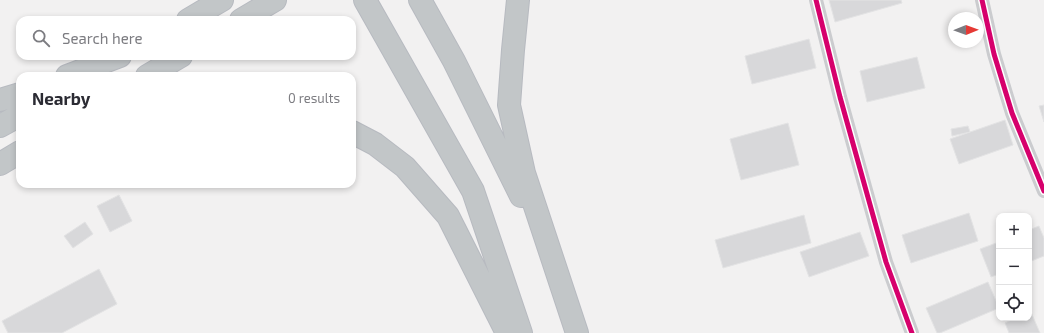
<!DOCTYPE html>
<meta charset="utf-8">
<style>
body{margin:0;font-family:"Exo 2",sans-serif;background:#f2f2f3;color:#2b2b33}
.controls{position:absolute;right:12px;bottom:12px;display:grid;overflow:hidden;border-radius:8px;box-shadow:0 2px 6px #0003}
.controls button{width:36px;height:36px;display:grid;place-items:center;padding:0;border:0;border-bottom:1px solid #e1e1e2;background:#fff;color:#2b2b33;font:20px sans-serif}
.compass{position:absolute;left:948px;top:12px;width:36px;height:36px;border-radius:50%;background:#fff;box-shadow:0 2px 6px #0003;rotate:89deg}
.list{margin:0;padding:0;list-style:none}
h2{display:flex;justify-content:space-between;align-items:center;height:52px;margin:0;padding:0 16px;font-size:17px}
h2 small{font-size:13px;font-weight:400;color:#7c7c81}
.icon{flex:none;width:22px;height:22px;fill:none;stroke:currentColor;stroke-width:2;stroke-linecap:round;stroke-linejoin:round}
.map{position:relative;flex:none;width:1044px;height:333px;overflow:hidden}
.search{position:absolute;background:#fff;box-shadow:0 2px 6px #0003;left:16px;top:16px;width:340px;height:44px;display:flex;align-items:center;gap:10px;box-sizing:border-box;padding:0 14px;border-radius:12px;color:#7c7c81;font-size:15px}
.panel{position:absolute;background:#fff;box-shadow:0 2px 6px #0003;left:16px;top:72px;width:340px;height:116px;border-radius:12px}
.map>svg:first-child{display:block}
</style>
<div class="map">
<svg width="1044" height="333" viewBox="0 0 1044 333">
<rect width="100%" height="100%" fill="#f2f1f1"/>
<path fill="#d8d8da" stroke="#e3e3e4" d="M829,0h72l1,3 -67,19z
M809,39l7,29 -64,16 -7,-28z
M917,57l8,31 -58,14 -7,-31z
M1044,105v17l-5,-16z
M1005,120l8,25 -54,19 -9,-25z
M788,123l11,42 -58,15 -11,-41z
M968,126l2,6 -18,4 -1,-7z
M119,195l13,26 -22,11 -13,-26z
M969,213l9,28 -67,22 -9,-28z
M804,215l7,28 -88,25 -8,-28z
M85,222l8,12 -20,14 -9,-12z
M1039,226l5,12v18l-15,6v-32z
M860,232l9,24 -60,21 -9,-25z
M999,242v32l-8,3 -11,-28z
M99,269l18,35 -55,29h-54l-6,-12z
M988,282l11,26 -59,25h-3l-11,-25z
M1029,312h2l9,21h-31l-4,-10 11,-5h13z"/>
<g fill="none" stroke-linecap="round" stroke-linejoin="round">
<defs>
<path id="trunk" d="M365,0l108,191 48,142
M420,0l34,61 67,135
M518,0l-5,50 -4,55 15,68 53,160
M188,20l34,-20
M241,20l34,-20
M67,76l53,-20
M147,76l34,-20
M0,100l20,-6
M0,126l20,-11
M352,132l23,12 30,23 43,49 59,117
M0,164l20,-12"/>
</defs>
<use href="#trunk" stroke="#b7bac0" stroke-width="24"/>
<path stroke="#cbcccf" stroke-width="14" d="M816,0l24,97 46,165 26,71
M982,0l12,54 18,59 32,78"/>
<use href="#trunk" stroke="#c2c6c8" stroke-width="22"/>
<defs>
<path id="cycleway" d="M816,0l24,97 46,165 26,71
M982,0l12,54 18,59 32,78"/>
</defs>
<use href="#cycleway" stroke="#fff" stroke-width="8"/>
<use href="#cycleway" stroke="#d6006c" stroke-width="5"/>
</g>
</svg>
<div class="controls">
<button>+</button>
<button>−</button>
<button><svg class="icon" aria-label="locate" viewBox="0 0 24 24"><circle cx="12" cy="12" r="6"/><path d="M12 2v4M12 18v4M2 12h4M18 12h4"/></svg></button>
</div>
<svg class="compass" viewBox="-18 -18 36 36"><path d="M0-13l5 13h-10z" fill="#e53935"/><path d="M0 13l5-13h-10z" fill="#7c7c81"/></svg>
<div class="search"><svg class="icon" aria-label="search" viewBox="0 0 24 24"><circle cx="10" cy="10" r="6"/><path d="M15 15l6 6"/></svg>Search here</div>
<section class="panel">
<h2>Nearby<small>0 results</small></h2>
<ul class="list">
</ul>
</section>
</div>
